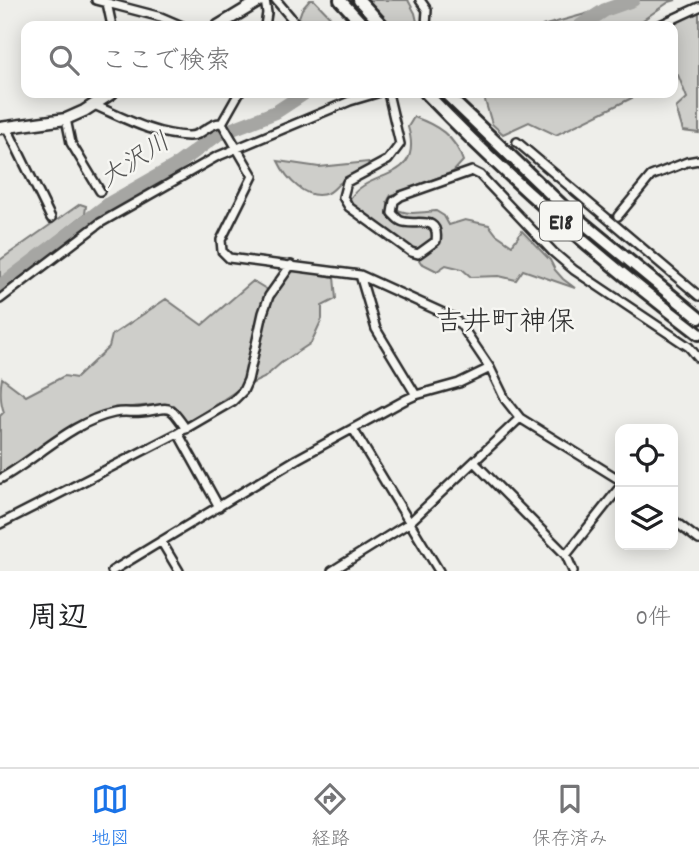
<!DOCTYPE html>
<html lang="ja">
<meta charset="utf-8">
<style>
body{margin:0;font-family:Dekko,"Klee One",sans-serif;background:#f6f6f6;color:#202124}
.controls{position:absolute;right:21px;bottom:21px;display:grid;overflow:hidden;border-radius:14px;box-shadow:0 4px 18px #0003}
.controls button{width:63px;height:63px;display:grid;place-items:center;padding:0;border:0;border-bottom:2px solid #e0e0e0;background:#fff;color:#202124;font:35px sans-serif}
.list{margin:0;padding:0;list-style:none}
h2{display:flex;justify-content:space-between;align-items:center;height:91px;margin:0;padding:0 28px;font-size:30px}
h2 small{font-size:23px;font-weight:400;color:#757577}
.icon{flex:none;width:38px;height:38px;fill:none;stroke:currentColor;stroke-width:2;stroke-linecap:round;stroke-linejoin:round}
.map{position:relative;flex:none;width:699px;height:571px;overflow:hidden}
.search{position:absolute;background:#fff;box-shadow:0 4px 18px #0003;left:21px;right:21px;top:21px;height:77px;display:flex;align-items:center;gap:18px;box-sizing:border-box;padding:0 24px;border-radius:14px;color:#757577;font-size:26px}
.sheet{height:196px;background:#fff}
nav{display:flex;justify-content:space-around;align-items:center;box-sizing:border-box;height:98px;border-top:2px solid #e0e0e0;background:#fff;font-size:19px;color:#757577}
nav a{display:grid;justify-items:center;gap:4px}
nav .on{color:#1a73e8}
.map>svg:first-child{display:block}
</style>
<div class="map">
<svg width="699" height="571" viewBox="0 0 699 571">
<rect width="100%" height="100%" fill="#eeeeea"/>
<filter id="ink" filterUnits="userSpaceOnUse"><feTurbulence type="fractalNoise" baseFrequency=".0143" numOctaves="2"/><feDisplacementMap in="SourceGraphic" scale="14" xChannelSelector="R" yChannelSelector="G"/><feConvolveMatrix kernelMatrix="1 2 1 2 8 2 1 2 1" color-interpolation-filters="sRGB"/></filter>
<g filter="url(#ink)">
<path fill="#cececa" stroke="#7c7c7a" stroke-width="2" d="M310,0h4l25,26h-35l-6,-6 4,-11z
M366,0h42l7,13 3,13h-29z
M622,0h54l-7,2 -26,18 8,2 48,-11v122l-16,-2 -7,-23 11,-10 -9,-23 -5,2v-51h-131l47,-13z
M501,93h141l-86,42 -27,-13 -26,12 -11,-10 -8,-27z
M414,117c23,8 41,19 49,44l-10,11 -62,23 -4,7c14,15 29,11 49,9l8,5 5,9 16,-5 24,5 7,9 16,11 10,-14 28,29 5,10 8,9 12,9 -52,-18 -7,10 -17,-4 -28,1 -9,-8 -16,-4 -9,6 -16,-8 -9,-14 -60,-43 -2,-7c18,-31 75,-16 58,-72z
M278,161l41,6 49,-5 1,5c-9,4 -20,9 -29,16 -4,3 -7,8 -12,10 -22,9 -42,-15 -50,-32z
M80,204l6,2 -1,8 -85,67v-21z
M292,269l42,8 2,22 -14,7v13l-11,24 -30,20 -17,15 -26,12 -51,33 -14,-18c-40,-1 -75,4 -110,26 -22,14 -40,31 -63,43v-58l4,-4c-4,-10 -4,-24 -2,-34l24,18 38,-20 12,2 33,-31 3,-12 54,-36 36,26 51,-44 20,12z"/>
<g fill="none" stroke-linecap="round" stroke-linejoin="round">
<path stroke="#a6a6a3" stroke-width="14" d="M580,26l25,-16 28,-10
M0,286l110,-83 65,-37 42,-31 59,-23 29,-19"/>
<defs>
<path id="minor" d="M96,0l65,17 21,9
M276,0l22,26
M420,0l7,10 -1,16
M107,3l5,23
M265,26l2,-13 -2,-13
M658,26l41,-19
M239,93l-17,30 31,53 -32,64 1,11 7,7 131,17 92,42 9,8 29,43 15,31 15,19 100,62
M388,93l12,51 -12,16 -41,22 -4,15 6,10 62,45 7,2 18,-13c4,-28 -22,-14 -35,-20 -3,-1 -6,-5 -9,-8l2,-12 7,-5 71,-25 8,4 73,77 21,18 115,77 10,12
M94,105c30,13 60,30 94,31 14,1 21,-14 34,-13
M66,119l5,24 29,48
M6,126l45,92
M517,142l182,154
M618,216l33,-40 36,-14 12,-2
M360,275l16,54 40,66
M0,299l100,-76 116,-66 134,-56 27,-8
M353,429l86,142
M178,433l41,74
M474,462l92,93 7,16
M0,479c38,-21 71,-57 114,-66 9,-2 18,0 27,-1 30,-3 26,-11 45,17
M673,520l26,20
M0,524l178,-91 55,-32 10,-10 5,-11 15,-67 6,-17 22,-31
M161,541l18,30
M566,555l54,-68
M112,571l185,-112 108,-59 11,-5 43,-12 31,-15
M332,571l77,-48 111,-105"/>
<path id="major" d="M218,26l43,-26
M0,128l66,-9 18,-8 28,-18"/>
<path id="highway" d="M340,0l24,26
M359,0l24,26
M426,93c84,88 177,168 273,241
M445,93l120,115 134,110"/>
</defs>
<use href="#minor" stroke="#2b2b2b" stroke-width="12"/>
<use href="#major" stroke="#2b2b2b" stroke-width="15"/>
<use href="#highway" stroke="#2b2b2b" stroke-width="16"/>
<use href="#minor" stroke="#f6f6f2" stroke-width="7"/>
<use href="#major" stroke="#f6f6f2" stroke-width="10"/>
<use href="#highway" stroke="#f6f6f2" stroke-width="10"/>
</g>
</g>
<g text-anchor="middle" stroke-width="5" stroke-linejoin="round" paint-order="stroke">
<rect fill="#f6f6f2" stroke="#686867" stroke-width="2" x="540" y="201.5" width="42" height="39" rx="5"/>
<g font-size="23" font-weight="bold" fill="#2b2b2b">
<text x="561" y="229">E18</text>
</g>
<g font-size="26" font-style="italic" fill="#565655" stroke="#f6f6f2">
<text transform="translate(134 159) rotate(-33)" y="9">大沢川</text>
</g>
<g font-size="28" fill="#2b2b2b" stroke="#f6f6f2">
<text x="505" y="330">吉井町神保</text>
</g>
</g>
</svg>
<div class="controls">
<button><svg class="icon" aria-label="locate" viewBox="0 0 24 24"><circle cx="12" cy="12" r="6"/><path d="M12 2v4M12 18v4M2 12h4M18 12h4"/></svg></button>
<button><svg class="icon" aria-label="layers" viewBox="0 0 24 24"><path d="M12 4l9 5-9 5-9-5zM3 14l9 5 9-5"/></svg></button>
</div>
<div class="search"><svg class="icon" aria-label="search" viewBox="0 0 24 24"><circle cx="10" cy="10" r="6"/><path d="M15 15l6 6"/></svg>ここで検索</div>
</div>
<section class="sheet">
<h2>周辺<small>0件</small></h2>
<ul class="list">
</ul>
</section>
<nav>
<a class="on"><svg class="icon" aria-label="map" viewBox="0 0 24 24"><path d="M3 6l6-2 6 2 6-2v14l-6 2-6-2-6 2zM9 4v14M15 6v14"/></svg>地図</a>
<a><svg class="icon" aria-label="directions" viewBox="0 0 24 24"><path d="M12 3l9 9-9 9-9-9zM9 14v-3h6M13 9l2 2-2 2"/></svg>経路</a>
<a><svg class="icon" aria-label="saved" viewBox="0 0 24 24"><path d="M7 4h10v16l-5-4-5 4z"/></svg>保存済み</a>
</nav>
